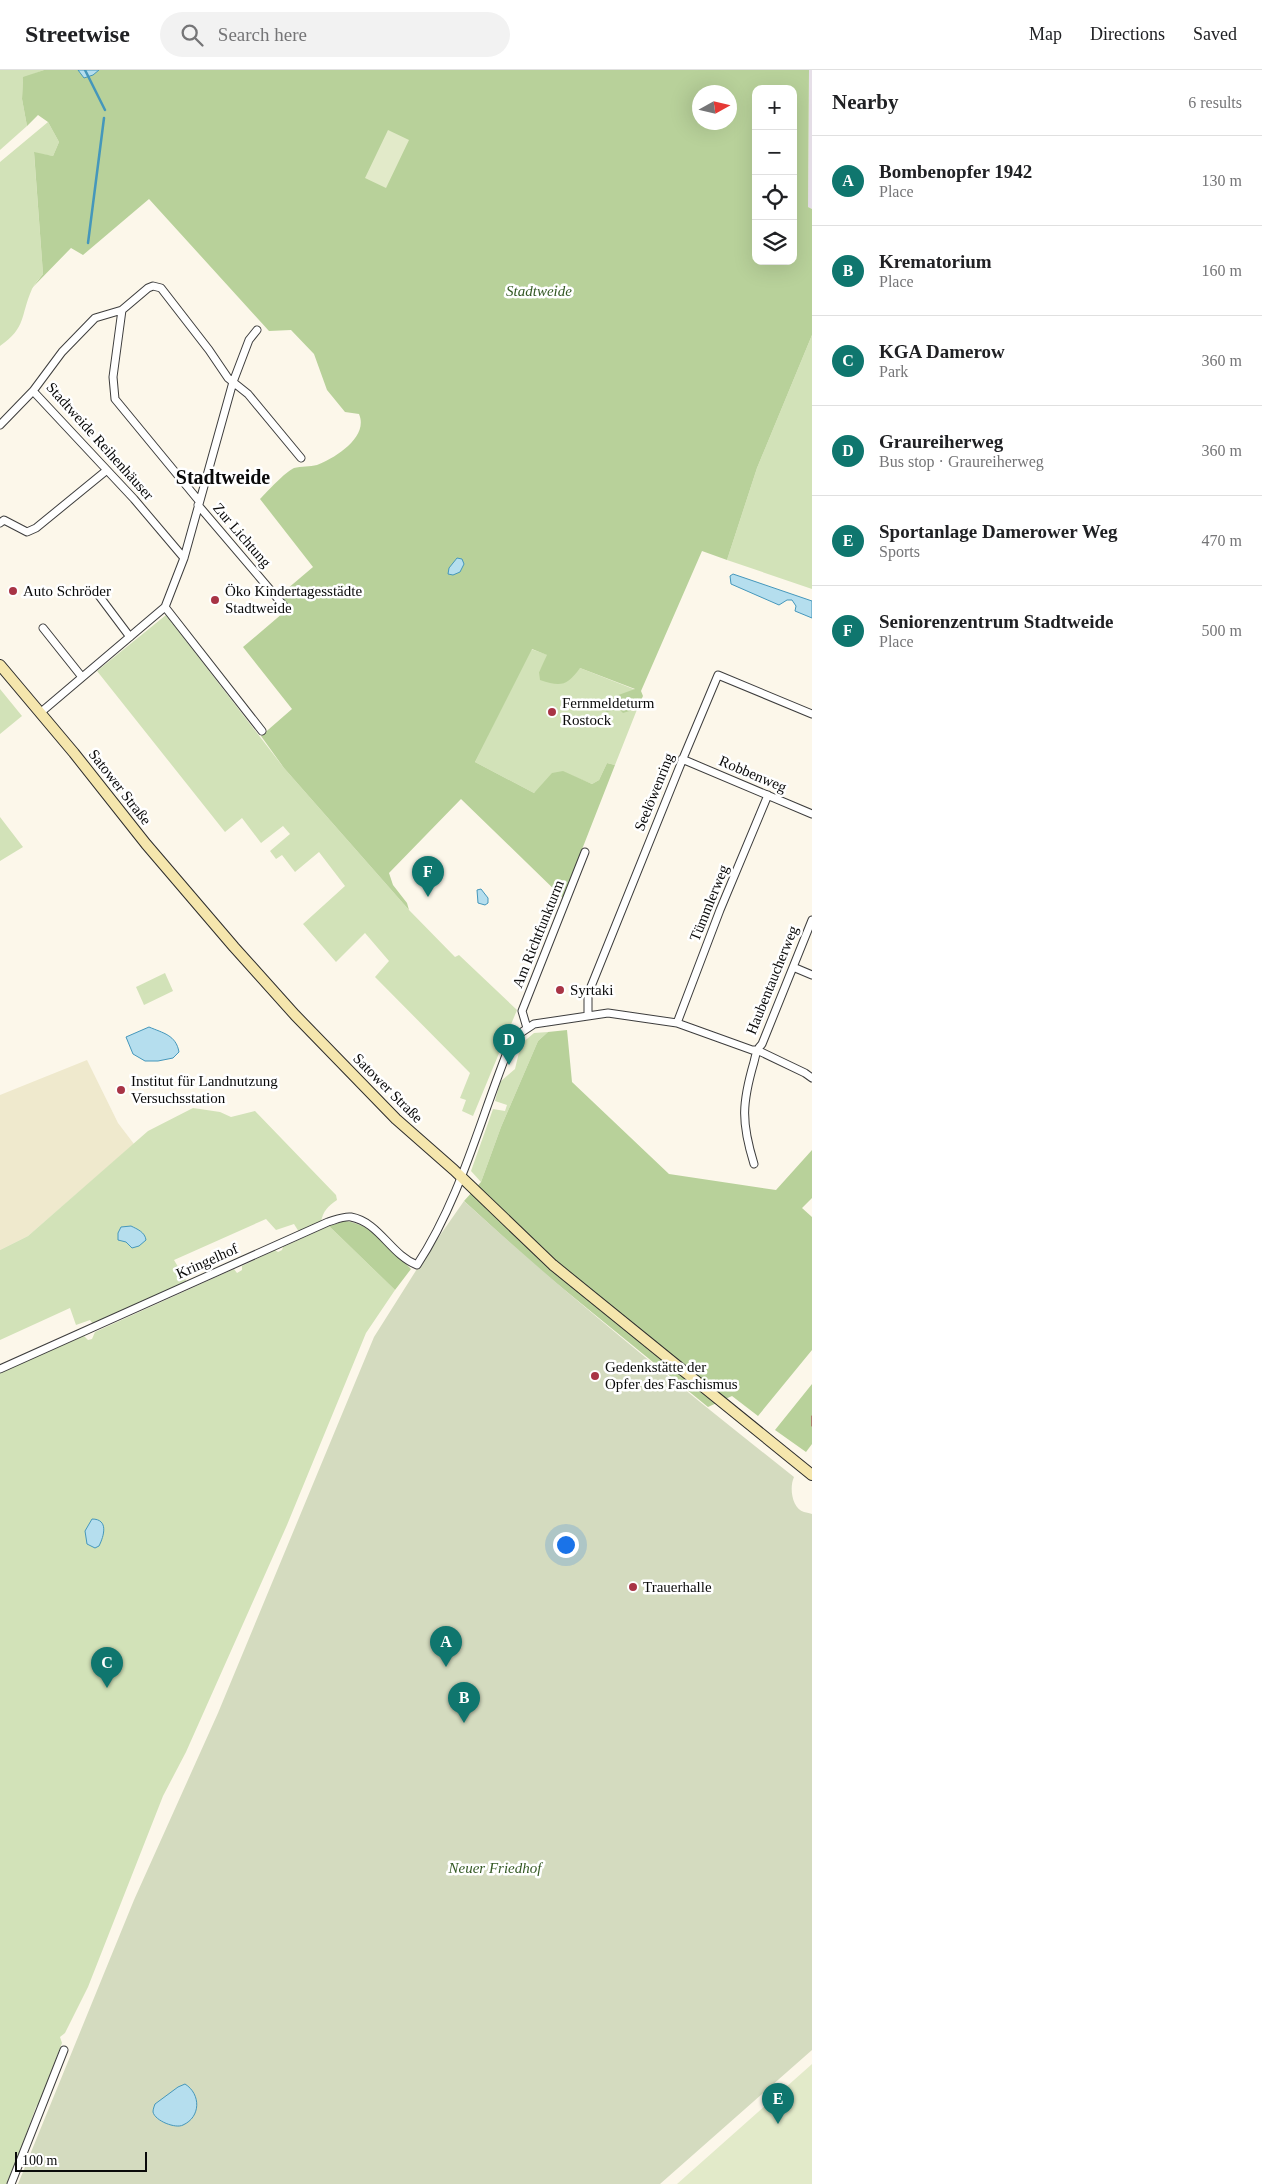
<!DOCTYPE html>
<meta charset="utf-8">
<style>
body{margin:0;font-family:"Times New Roman",serif;background:#f2f2f2;color:#202124}
.controls{position:absolute;right:15px;top:15px;display:grid;overflow:hidden;border-radius:10px;box-shadow:0 5px 20px #0002}
.controls button{width:45px;height:45px;display:grid;place-items:center;padding:0;border:0;border-bottom:1px solid #e0e0e0;background:#fff;color:#202124;font:25px sans-serif}
.compass{position:absolute;left:692px;top:15px;width:45px;height:45px;border-radius:50%;background:#fff;box-shadow:0 5px 20px #0002;rotate:82deg}
.scale{position:absolute;left:15px;bottom:12px;width:132px;box-sizing:border-box;padding-left:5px;border:2px solid #0a0a0a;border-top:0;font-size:14px;line-height:18px;white-space:nowrap;color:#0a0a0a;-webkit-text-stroke:4px #fff;paint-order:stroke}
.you{position:absolute;left:565px;top:1474px;width:18px;height:18px;margin:-12px;border:4px solid #fff;border-radius:50%;background:#1a73e8;box-shadow:0 0 0 8px #1a73e833}
.badge{display:grid;place-items:center;width:32px;height:32px;border-radius:50%;background:#0f766e;color:#fff;font-size:16px;font-weight:700}
.pin{position:absolute;translate:-50% -41px;filter:drop-shadow(0 1px 2px #0008)}
.pin::after{content:'';position:absolute;top:26px;width:18px;height:15px;background:inherit;clip-path:polygon(0 0,100% 0,50% 100%)}
.list{margin:0;padding:0;list-style:none}
h2{display:flex;justify-content:space-between;align-items:center;height:65px;margin:0;padding:0 20px;font-size:21px}
h2 small{font-size:16px;font-weight:400;color:#757577}
.list li{display:grid;grid-template-columns:32px 1fr auto;gap:15px;align-items:center;box-sizing:border-box;height:90px;padding:0 20px;border-top:1px solid #e0e0e0}
.list b{display:block;font-size:19px;white-space:nowrap}
.list p{margin:0;font-size:16px;white-space:nowrap;color:#757577}
.list em{font-size:16px;font-style:normal;color:#757577}
.icon{flex:none;width:28px;height:28px;fill:none;stroke:currentColor;stroke-width:2;stroke-linecap:round;stroke-linejoin:round}
.map{position:relative;flex:none;width:812px;height:2114px;overflow:hidden}
header{display:flex;align-items:center;gap:30px;box-sizing:border-box;height:70px;padding:0 25px;background:#fff;border-bottom:1px solid #e0e0e0}
header strong{font-size:24px}
nav{display:flex;gap:28px;margin-inline-start:auto;font-size:18px}
.search{width:350px;height:45px;background:#f2f2f2;display:flex;align-items:center;gap:12px;box-sizing:border-box;padding:0 18px;border-radius:28px;color:#757577;font-size:19px}
main{display:flex}
aside{flex:1;background:#fff}
.map>svg:first-child{display:block}
</style>
<header>
<strong>Streetwise</strong>
<div class="search"><svg class="icon" aria-label="search" viewBox="0 0 24 24"><circle cx="10" cy="10" r="6"/><path d="M15 15l6 6"/></svg>Search here</div>
<nav><a>Map</a><a>Directions</a><a>Saved</a></nav>
</header>
<main>
<div class="map">
<svg width="812" height="2114" viewBox="0 0 812 2114">
<rect width="100%" height="100%" fill="#fcf7ea"/>
<path fill="#e6dfe8" d="M809,0h3v139l-4,-2z"/>
<path fill="#efe9cd" d="M87,990l31,63 16,21 -106,92 -28,14v-155z"/>
<path fill="#d2e2b8" d="M0,0h44l-21,8 -1,21 5,27 -27,24z
M48,52l11,20 -6,14 -19,-3 9,121c-4,5 -9,10 -11,15 -12,27 -5,38 -32,57v-184z
M812,265v254l-85,-29 30,-92z
M166,545l118,153 125,142 46,47 4,-2 58,55 -44,106 -11,-5 4,-11 -6,-2 10,-25 -95,-96 14,-16 -24,-28 -29,29 -33,-38 42,-38 -26,-34 -24,20 -13,-17 -6,4 -6,-8 20,-17 -7,-8 -22,17 -19,-25 -17,14 -128,-161z
M531,579l17,6 -9,17 41,-4 56,22 -17,19 15,2 4,-4 -23,58 -8,-2 -8,17 -7,4 -29,-12 -29,21 -59,-31z
M0,619l22,27 -22,18z
M0,747l23,30 -23,14z
M165,903l8,18 -29,14 -8,-18z
M548,962l-10,9 -37,86 -20,55 -10,-11 22,-62 12,2 2,-6 -12,-4 5,-19 15,-13 6,-25 13,-11z
M193,1038l27,4 11,5 24,-6 81,84 1,5c-9,6 -14,11 -16,22l-22,10 -5,-8 -18,6 -10,-11 -92,41 13,22 -94,42 -3,-4 -14,5 -6,-17 -70,32v-90l28,-14 120,-105z
M329,1156l66,64 -29,43 -79,192 -101,227 -23,44 -75,191 -23,46 -5,4 2,6 -23,60 -3,4 -28,77h-8v-812l84,-36 4,4 4,-1 3,-7 139,-63 3,4 5,-3v-4l33,-16 3,2 4,-2 1,-3z"/>
<path fill="#b8d19a" fill-rule="evenodd" d="M44,0h765l-1,137 4,2v126l-55,133 -30,92 -25,-9 -61,140 2,5c-5,11 -8,14 -20,17l-4,-4 -12,3 -8,-4v-6l36,-13 -55,-21c-13,18 -19,19 -40,12l-1,-8 8,-17 -15,-6 -57,113 59,31 18,-20 11,-2 29,13 7,-4 8,-17 8,2 -52,133 -102,-99 -72,74 4,12 14,18 2,7 -125,-142 -23,-32 31,-27 -49,-62 47,-40 -10,-12 33,-28 -53,-68c8,-8 25,-27 34,-31 7,-2 16,-1 23,-3 18,-7 52,-28 42,-51l-14,-2 -18,-22 -13,-36 -23,-24 -22,1 -120,-132 -66,56 -12,-7 -39,40 11,-14 -9,-122 19,4 6,-14 -11,-20 -10,-7 -11,11 -5,-27 1,-22zM756,19h37v172h-37zM700,22h30v30h-30z
M567,960l5,52 97,92 107,16 36,-40v48l-10,10 10,9v133l-54,66 -26,-20 -24,11 -174,-142 -70,-64 17,-19 20,-55 37,-86 10,-9z
M345,1151c28,3 47,29 66,48l-16,21 -66,-64z
M812,1314v60l-6,8 -31,-22z"/>
<path fill="#d4dbbf" d="M464,1131c106,97 218,187 330,276 -5,11 -2,31 10,35 3,1 6,1 8,2v536l-152,134h-642l116,-284 84,-187 156,-376 48,-76z"/>
<path fill="#e2eac9" d="M388,60l21,10 -23,48 -21,-10z
M812,1994v120h-135z"/>
<path fill="#b5deee" stroke="#4597bb" d="M78,0h21l-6,5 -9,3z
M457,488l5,1 2,5 -4,8 -7,3 -5,-1 1,-6z
M733,504l79,27v17l-17,-7 1,-5 -4,-6h-5l-8,5 -48,-21 -1,-8z
M481,819l7,9v5l-3,2 -7,-2 -1,-13z
M149,957c14,6 27,8 30,25l-6,6 -15,3h-13l-12,-7 -7,-17z
M131,1156c6,3 14,6 15,14l-7,6 -7,2 -6,-6 -8,-2v-7l3,-6z
M92,1449c17,0 12,17 7,27l-4,2 -8,-4 -2,-13z
M185,2014c16,10 16,33 -2,41 -7,4 -28,-4 -30,-13 0,-3 1,-5 2,-8l23,-17z"/>
<g fill="none" stroke-linecap="round" stroke-linejoin="round">
<path stroke="#4597bb" stroke-width="2.5" d="M85,0l20,40
M88,173l16,-125"/>
<defs>
<path id="minor" d="M122,240l-9,67 2,22 84,102
M33,321l101,108 50,59
M0,355l33,-34 29,-39 33,-34 27,-8 26,-22 5,-2 8,2 48,62 19,28 20,16 53,64
M198,435l86,101
M0,453l4,-3 23,12 9,-4 71,-58
M97,523l33,44
M165,537l97,124
M43,558l39,49
M40,643l125,-106 19,-49 49,-176 16,-42 8,-10
M682,689l130,55
M793,897l19,8
M588,945v-21l96,-238 34,-81 94,39
M677,953l43,-113 48,-115
M527,958l-5,-17 63,-159
M754,1094c-13,-42 -12,-61 0,-102 2,-8 2,-12 8,-18l50,-124
M0,1299l328,-147c7,-2 16,-6 23,-5 28,5 40,38 66,48 44,-67 63,-146 93,-220l9,-11 15,-10 74,-11 69,10 75,27h5l48,23 7,5
M11,2114l53,-134"/>
<path id="secondary" d="M0,595l74,88 72,91 88,103 61,68 101,104 58,51 99,95 259,210"/>
</defs>
<use href="#minor" stroke="#3d3d3d" stroke-width="9"/>
<use href="#secondary" stroke="#2c2c2c" stroke-width="12"/>
<use href="#minor" stroke="#fff" stroke-width="7"/>
<use href="#secondary" stroke="#f5e6ad" stroke-width="10"/>
<path stroke="#a83445" stroke-width="1" d="M812,1346v10"/>
</g>
<g fill="#a83445" stroke="#fff" stroke-width="2">
<circle cx="13" cy="521" r="5"/>
<circle cx="215" cy="530" r="5"/>
<circle cx="552" cy="642" r="5"/>
<circle cx="560" cy="920" r="5"/>
<circle cx="121" cy="1020" r="5"/>
<circle cx="595" cy="1306" r="5"/>
<circle cx="633" cy="1517" r="5"/>
</g>
<g text-anchor="middle" stroke-width="5" stroke-linejoin="round" paint-order="stroke">
<g font-size="15" font-style="italic" fill="#345924" stroke="#fff">
<text x="539" y="226">Stadtweide</text>
<text x="495" y="1803">Neuer Friedhof</text>
</g>
<g font-size="15" fill="#0a0a0a" stroke="#fff">
<text transform="translate(100 371) rotate(48)" y="5">Stadtweide Reihenhäuser</text>
<text transform="translate(242 465) rotate(49)" y="5">Zur Lichtung</text>
<text transform="translate(753 704) rotate(23)" y="5">Robbenweg</text>
<text transform="translate(120 717) rotate(52)" y="5">Satower Straße</text>
<text transform="translate(654 722) rotate(-68)" y="5">Seelöwenring</text>
<text transform="translate(709 833) rotate(-68)" y="5">Tümmlerweg</text>
<text transform="translate(538 864) rotate(-68)" y="5">Am Richtfunkturm</text>
<text transform="translate(772 910) rotate(-68)" y="5">Haubentaucherweg</text>
<text transform="translate(388 1018) rotate(45)" y="5">Satower Straße</text>
<text transform="translate(207 1191) rotate(-24)" y="5">Kringelhof</text>
</g>
<g font-size="15" fill="#0a0a0a" stroke="#fff" text-anchor="start">
<text x="23" y="526">Auto Schröder</text>
<text x="225" y="526">Öko Kindertagesstädte<tspan x="225" dy="17">Stadtweide</tspan></text>
<text x="562" y="638">Fernmeldeturm<tspan x="562" dy="17">Rostock</tspan></text>
<text x="570" y="925">Syrtaki</text>
<text x="131" y="1016">Institut für Landnutzung<tspan x="131" dy="17">Versuchsstation</tspan></text>
<text x="605" y="1302">Gedenkstätte der<tspan x="605" dy="17">Opfer des Faschismus</tspan></text>
<text x="643" y="1522">Trauerhalle</text>
</g>
<g font-size="20" font-weight="bold" fill="#0a0a0a" stroke="#fff">
<text x="223" y="414">Stadtweide</text>
</g>
</g>
</svg>
<div class="controls">
<button>+</button>
<button>−</button>
<button><svg class="icon" aria-label="locate" viewBox="0 0 24 24"><circle cx="12" cy="12" r="6"/><path d="M12 2v4M12 18v4M2 12h4M18 12h4"/></svg></button>
<button><svg class="icon" aria-label="layers" viewBox="0 0 24 24"><path d="M12 4l9 5-9 5-9-5zM3 14l9 5 9-5"/></svg></button>
</div>
<svg class="compass" viewBox="-18 -18 36 36"><path d="M0-13l5 13h-10z" fill="#e53935"/><path d="M0 13l5-13h-10z" fill="#757577"/></svg>
<div class="scale">100 m</div>
<div class="you"></div>
<div class="pin badge" style="left:446px;top:1597px">A</div>
<div class="pin badge" style="left:464px;top:1653px">B</div>
<div class="pin badge" style="left:107px;top:1618px">C</div>
<div class="pin badge" style="left:509px;top:995px">D</div>
<div class="pin badge" style="left:778px;top:2054px">E</div>
<div class="pin badge" style="left:428px;top:827px">F</div>
</div>
<aside>
<h2>Nearby<small>6 results</small></h2>
<ul class="list">
<li><span class="badge">A</span><div><b>Bombenopfer 1942</b><p>Place</p></div><em>130 m</em></li>
<li><span class="badge">B</span><div><b>Krematorium</b><p>Place</p></div><em>160 m</em></li>
<li><span class="badge">C</span><div><b>KGA Damerow</b><p>Park</p></div><em>360 m</em></li>
<li><span class="badge">D</span><div><b>Graureiherweg</b><p>Bus stop · Graureiherweg</p></div><em>360 m</em></li>
<li><span class="badge">E</span><div><b>Sportanlage Damerower Weg</b><p>Sports</p></div><em>470 m</em></li>
<li><span class="badge">F</span><div><b>Seniorenzentrum Stadtweide</b><p>Place</p></div><em>500 m</em></li>
</ul>
</aside>
</main>
